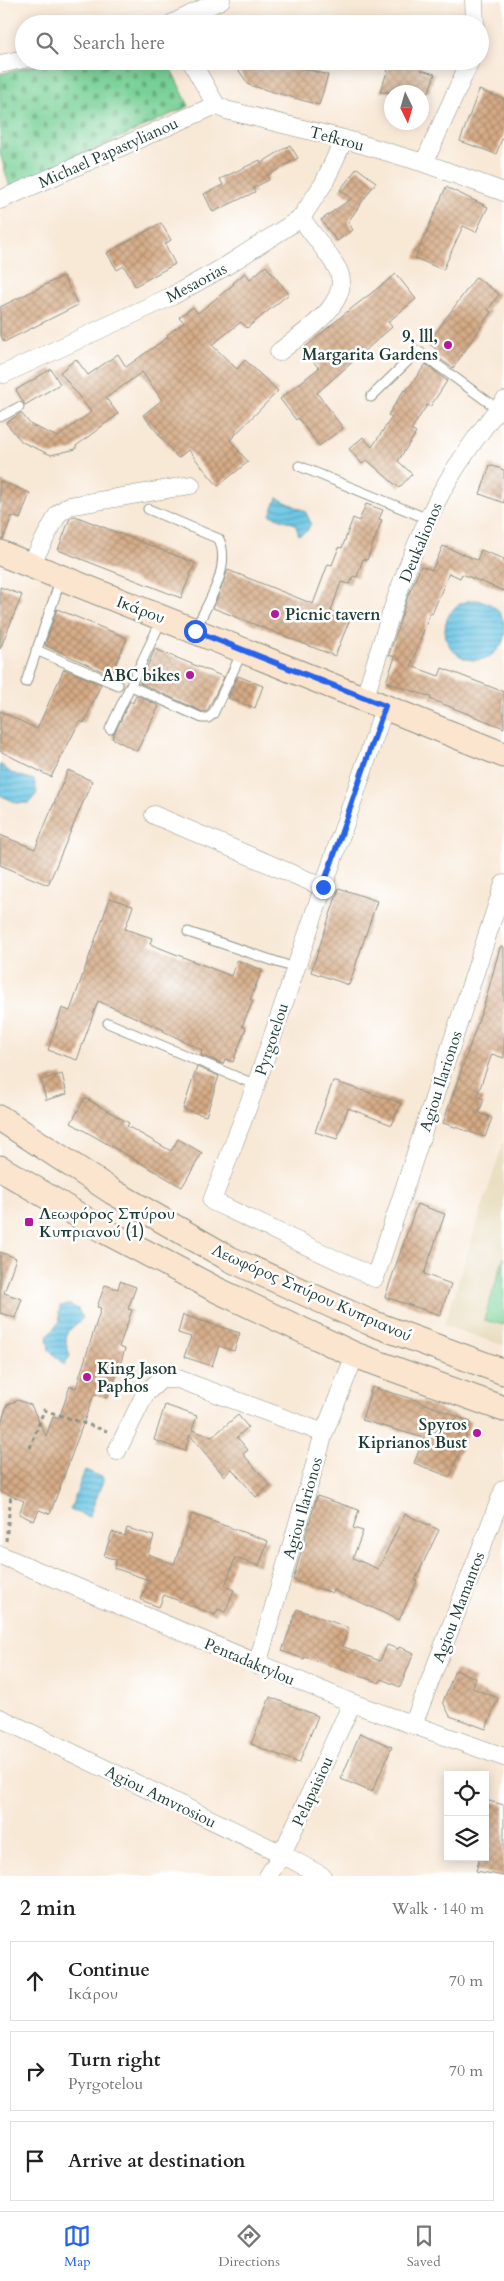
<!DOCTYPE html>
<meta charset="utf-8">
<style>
body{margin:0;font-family:Cardo,serif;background:#f2f2f2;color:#222}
.controls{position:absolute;right:15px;bottom:15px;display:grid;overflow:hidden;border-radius:0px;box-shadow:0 2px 12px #0003}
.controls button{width:45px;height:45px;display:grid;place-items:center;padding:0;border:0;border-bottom:1px solid #e0e0e0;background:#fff;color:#222;font:25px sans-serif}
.compass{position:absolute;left:384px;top:85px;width:45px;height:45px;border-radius:50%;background:#fff;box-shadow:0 2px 12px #0003;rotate:175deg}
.stop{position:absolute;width:15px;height:15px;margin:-11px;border:4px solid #2563eb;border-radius:50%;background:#fff}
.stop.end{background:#2563eb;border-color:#fff;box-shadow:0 1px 5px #0008}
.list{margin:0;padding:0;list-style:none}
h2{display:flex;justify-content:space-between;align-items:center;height:65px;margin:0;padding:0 20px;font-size:21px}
h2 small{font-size:16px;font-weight:400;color:#767676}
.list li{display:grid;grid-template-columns:32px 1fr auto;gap:15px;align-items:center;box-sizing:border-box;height:80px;margin:0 10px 10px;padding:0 10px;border:1px solid #e0e0e0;border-radius:0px}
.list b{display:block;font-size:19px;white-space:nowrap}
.list p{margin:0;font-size:16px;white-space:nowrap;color:#767676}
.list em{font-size:16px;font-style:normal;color:#767676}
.icon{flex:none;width:28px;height:28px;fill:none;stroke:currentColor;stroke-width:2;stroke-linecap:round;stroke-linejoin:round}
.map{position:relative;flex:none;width:504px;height:1876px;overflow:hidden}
.search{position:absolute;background:#fff;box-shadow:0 2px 12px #0003;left:15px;right:15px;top:15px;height:55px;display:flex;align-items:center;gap:12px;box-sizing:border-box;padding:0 18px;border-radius:28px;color:#767676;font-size:19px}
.sheet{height:335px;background:#fff}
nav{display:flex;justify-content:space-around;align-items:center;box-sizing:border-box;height:70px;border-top:1px solid #e0e0e0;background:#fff;font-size:14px;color:#767676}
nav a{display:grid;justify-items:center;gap:2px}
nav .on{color:#2563eb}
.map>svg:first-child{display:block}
</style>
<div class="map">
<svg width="504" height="1876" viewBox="0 0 504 1876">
<defs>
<pattern id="cemetery-stones" width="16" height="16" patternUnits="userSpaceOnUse" patternTransform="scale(1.25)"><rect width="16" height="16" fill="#78d096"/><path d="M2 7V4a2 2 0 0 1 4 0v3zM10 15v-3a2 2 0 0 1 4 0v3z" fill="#62aa7b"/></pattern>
<pattern id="water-rules" width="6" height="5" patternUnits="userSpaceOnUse" patternTransform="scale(1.25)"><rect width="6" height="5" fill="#66c4e4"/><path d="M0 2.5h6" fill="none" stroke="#53a0ba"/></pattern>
<pattern id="building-cross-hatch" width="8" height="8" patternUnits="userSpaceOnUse" patternTransform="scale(1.25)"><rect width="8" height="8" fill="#d5aa85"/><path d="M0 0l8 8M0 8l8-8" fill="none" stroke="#ac8c6e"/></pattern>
</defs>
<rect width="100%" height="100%" fill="#fff"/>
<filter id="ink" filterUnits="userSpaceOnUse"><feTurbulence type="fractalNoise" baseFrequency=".02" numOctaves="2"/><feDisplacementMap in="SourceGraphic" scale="10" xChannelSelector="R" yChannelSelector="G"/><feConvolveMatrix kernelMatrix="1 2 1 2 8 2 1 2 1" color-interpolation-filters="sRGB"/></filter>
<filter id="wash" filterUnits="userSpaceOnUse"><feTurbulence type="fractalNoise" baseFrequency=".0096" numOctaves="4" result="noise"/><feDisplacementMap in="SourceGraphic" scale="20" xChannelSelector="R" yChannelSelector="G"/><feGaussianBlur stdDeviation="1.12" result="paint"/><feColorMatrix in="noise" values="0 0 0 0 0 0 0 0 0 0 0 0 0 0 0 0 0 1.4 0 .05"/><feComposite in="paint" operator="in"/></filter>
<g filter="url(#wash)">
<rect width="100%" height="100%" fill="#f8e8d6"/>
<path fill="#e6daba" d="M504,1140v206l-60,-21z"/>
<path fill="url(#cemetery-stones)" stroke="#4c8665" d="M52,61h115l22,45 -179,82 -10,-35v-79z"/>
<path fill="#78d096" stroke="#4c8665" d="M504,1257v68l-20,-5z"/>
<path fill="url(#water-rules)" stroke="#42808c" d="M277,498l28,13 6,12 -4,8 -8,4 -4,-11 -25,-9z
M445 630a30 30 0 1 1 60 0a30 30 0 1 1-60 0Z
M0,764l11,9 23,7 3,13 -8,10h-12l-17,-8z
M70,1305l8,4 5,9 -16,14 -1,11 4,13 -6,9 -15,-15 -2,-13 13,-16 -1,-8 1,-7z
M85,1470l19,8 -15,39 -19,-7z"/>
<g id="blocks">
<path fill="url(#building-cross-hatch)" d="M232,61h43l53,14 -9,30 -70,-20z
M391,61h33l-3,9 14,4 -6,18 -14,-5 -2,5h-33z
M479,90l25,9v35l-8,20 -36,-13z
M290,145l8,13 -31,18 2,4 -16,8 2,4 -42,20 -9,-18 19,-9 -3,-6 40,-19 1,3z
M357,168l19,14 -28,40 5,8 -16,11 -16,-21 31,-22 -12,-8z
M446,187l42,20 -12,25 -13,-6 -20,44 -28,-12z
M161,223l10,17 -6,4 10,20 -40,22 -11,-20 -7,4 -10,-17z
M266,266l23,28 -42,34 -6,-6 -29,23 25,24 8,-9 33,31 -48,49 18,22 -30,24 -30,-36 -10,8 -35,-43 19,-15 -20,-28 -36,26 12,16 -42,32v3l-25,6 -29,-13 -16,-19 15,-10 10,12 27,12 33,-25 -31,-40 16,-13 12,16 30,-21 8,13 42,-30 -1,-2 17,-13 -5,-5 14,-10 5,6 36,-29 -1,-1 12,-10 5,6z
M396,274l20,25 -28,23 4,5 -75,66 26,35 -24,18 -21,-28 -2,2 -16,-21 39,-31 -17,-18 41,-35z
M63,276l15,29 -74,37 -4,-8v-27z
M476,277l23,17 -11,16 3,2 -38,56 -20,-14 3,-5 -8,-6z
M426,364l21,17 -17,26 -3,-2 -16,25 5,3 -18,28 14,13 -13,14 -32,-28 -5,4 -13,-15 14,-12 9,10 20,-30 -4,-2 16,-25 2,1z
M51,369l9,15 -35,21 -9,-15z
M490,465l14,5v33l-24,-9z
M0,481l30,12 -10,26 -8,-3 -9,23h-3z
M366,504l17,6 -4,9 3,1 -15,40 -4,-1 -6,18 -4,-1 -3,8 -9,-2 -10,29 19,8 -15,37 -122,-48 15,-38 85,34 15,-40 4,1 7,-18 3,1 11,-30 6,3z
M75,516l120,47 -14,35 -123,-48 12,-32z
M443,546l34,14 4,-10 23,9v32l-42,-17 -2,4 -11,-5 -17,41 -2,-1 -19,53 28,10 3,-8 62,24v36l-74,-29 1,-2 -45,-15 9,-25 -6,-2 19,-59 13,-30 11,4z
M0,587l22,8 -22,54z
M57,609l70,29 -15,35 -5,-3 -1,3 -61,-28z
M155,649l69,28 -17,34 -4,1 -63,-29z
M64,669l37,15 -17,39 -4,-2 -29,56 -51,-26v-40l37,18z
M238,676l25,10 -8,22 -27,-10z
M136,695l23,11 -22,45 -25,-13 18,-37 3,2z
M68,770l24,11 -44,104 -48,-20v-30l35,14z
M339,888l38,13 -28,84 -38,-13z
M110,898l23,8 -8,23 27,9 -2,6 81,32 6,-16 25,10 -12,30 3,1 -11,25 4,2 -13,34 -8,-3 -2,5 -22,-9 1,-5 -39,-19 1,-1 -66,-29 -21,59 -29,-10 14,-42 8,3z
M500,947h4v111l-12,-4 -15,42 7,3 -5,14 13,5 -7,19 -42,-14 42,-121z
M197,1067l22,9 -13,40 -23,-7z
M62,1074l5,20 -21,6 -5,-20z
M333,1081l68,22 -9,22 -44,-17 -11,31 -22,-7z
M85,1098l44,25 -2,3 44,25 7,-12 24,14 -20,34 -111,-64z
M417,1204l28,10 -21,60 27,10 -11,31 -55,-18z
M0,1252l16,6 -12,35 18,6 -7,19 -15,-5z
M120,1281l16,6 -8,22 4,1 -13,37 6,2 -9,28 -9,21 -13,-4 -44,120 -11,-4 -5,11 -15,-7 5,-13 -24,-10v-65l7,-21 11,-5 13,5 15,31 7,-19 6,2 11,-33 6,2 25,-80 -4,-1 8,-22 13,4z
M183,1315l57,18 -6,18 -15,-5 -7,20 -28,-9 7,-20 -13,-4z
M372,1387l44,13 55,22 -21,55 -36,-14 10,-25 -62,-18z
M165,1405l32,11 -5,14 20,7 26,-22 10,12 -11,10 11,13 -5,4 27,31 -14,12 -24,-28 -8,7 -34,-41 -5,16 -31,-11z
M317,1496l42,14 -6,18 10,3 -10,27 25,11 27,-55 34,16 -24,50 2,1 -18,39 -65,-30 -1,3 -40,-13z
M192,1514l76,27 -9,25 -24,-8 -10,28 9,4 -9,22 -7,-3 -3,6 -51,-20 -5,12 -18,-7 8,-20 -35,-12 2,-8 -12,-4 8,-24 13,4 2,-8 27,8 -6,18 26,10z
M297,1609l52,19 -7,18 38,15 7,-16 11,4 1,-2 15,6 -14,34 -19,-8 -1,4 -75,-26 -1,2 -22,-8z
M455,1670l21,8 -4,10 26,10 -12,31 -36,-13 -7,-14z
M270,1697l48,19 -19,47 -48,-19z
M360,1733l32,14 -20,45 -31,-13z
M485,1800l19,5v71l-28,-5 4,-14h5z"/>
</g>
</g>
<g filter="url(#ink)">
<use href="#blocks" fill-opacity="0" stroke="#8c9285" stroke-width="1"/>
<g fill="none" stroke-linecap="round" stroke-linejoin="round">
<defs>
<path id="lane" d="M371,397l47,-46 80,58
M0,417l19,-10
M299,466l129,53
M148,509l71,30c13,29 -12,65 -24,91
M36,650l82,35
M26,682l35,-104
M131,686l71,32h6l5,-4 29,-62
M110,729l52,-110
M188,932l107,36
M108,1023l148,62"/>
<path id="street" d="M474,0l1,24
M171,24l50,-24
M191,61l25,44 10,5 118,29 80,24 80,29
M0,64l24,-5
M424,163l46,-102
M0,200l216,-95
M279,352c22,-18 77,-50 58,-84 -10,-17 -24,-33 -36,-50
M4,374l168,-78 54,-30 75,-48 23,-35 20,-44
M30,566l28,-52 11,-8 122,-21
M365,697c21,-69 42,-141 77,-206 17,-31 40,-62 62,-90
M385,706l-129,379 -44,116 163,77 129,-394
M154,815l169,72
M117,1451l28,-57 16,-15h17l146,54
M0,1555l352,148 152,54
M257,1665l67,-232 31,-78
M0,1718l282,136 40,22
M413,1725l91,-236
M268,1876l14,-22 70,-151"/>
<path id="secondary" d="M0,553l504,202
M0,1118l113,74 117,67 139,63 135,50
M0,1168l103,62 112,59 140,66 149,54"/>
</defs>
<use href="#lane" stroke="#8c9285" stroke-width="11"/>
<use href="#street" stroke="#8c9285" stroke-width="19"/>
<use href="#secondary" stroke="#8c9285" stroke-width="27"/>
<path stroke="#8c9285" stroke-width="3" stroke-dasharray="4 4" stroke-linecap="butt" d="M30,1448l14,-38 63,21
M6,1541l5,-46"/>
<use href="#lane" stroke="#fff" stroke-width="9"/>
<use href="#street" stroke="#fff" stroke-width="18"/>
<use href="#secondary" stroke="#fce5cf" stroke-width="25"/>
</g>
</g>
<g fill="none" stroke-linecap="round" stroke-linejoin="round" filter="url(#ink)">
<path stroke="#2563eb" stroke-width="6" d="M195,631l190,75 -62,181"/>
</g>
<g fill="#b5179e" stroke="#fff" stroke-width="2">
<circle cx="448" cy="345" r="5"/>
<circle cx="275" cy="614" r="5"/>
<circle cx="190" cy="675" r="5"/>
<rect x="24" y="1217" width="10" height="10" rx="2.5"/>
<circle cx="87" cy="1377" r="5"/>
<circle cx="477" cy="1433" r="5"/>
</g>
<g text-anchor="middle" stroke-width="5" stroke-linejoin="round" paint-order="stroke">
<g font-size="16" fill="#1f3d34" stroke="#fff">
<text transform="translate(337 138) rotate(15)" y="6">Tefkrou</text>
<text transform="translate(108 152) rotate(-24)" y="6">Michael Papastylianou</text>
<text transform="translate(196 282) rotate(-28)" y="6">Mesaorias</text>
<text transform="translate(420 542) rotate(-67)" y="6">Deukalionos</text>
<text transform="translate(141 609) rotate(21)" y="6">Ικάρου</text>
<text transform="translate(271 1039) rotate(-72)" y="6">Pyrgotelou</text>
<text transform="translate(440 1081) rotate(-72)" y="6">Agiou Ilarionos</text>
<text transform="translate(312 1292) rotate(24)" y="6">Λεωφόρος Σπύρου Κυπριανού</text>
<text transform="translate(302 1508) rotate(-74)" y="6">Agiou Ilarionos</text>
<text transform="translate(458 1607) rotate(-69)" y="6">Agiou Mamantos</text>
<text transform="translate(250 1661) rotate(23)" y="6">Pentadaktylou</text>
<text transform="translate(312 1791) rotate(-65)" y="6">Pelapaisiou</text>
<text transform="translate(161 1796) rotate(26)" y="6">Agiou Amvrosiou</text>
</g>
<g font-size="16" font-weight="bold" fill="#1f3d34" stroke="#fff" text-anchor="end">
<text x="438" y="342">9, lll,<tspan x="438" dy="18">Margarita Gardens</tspan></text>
<text x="285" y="620" text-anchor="start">Picnic tavern</text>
<text x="180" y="681">ABC bikes</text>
<text x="39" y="1219" text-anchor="start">Λεωφόρος Σπύρου<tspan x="39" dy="18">Κυπριανού (1)</tspan></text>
<text x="97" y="1374" text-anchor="start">King Jason<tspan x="97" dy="18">Paphos</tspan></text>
<text x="467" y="1430">Spyros<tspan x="467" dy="18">Kiprianos Bust</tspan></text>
</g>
</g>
</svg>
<div class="controls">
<button><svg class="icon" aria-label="locate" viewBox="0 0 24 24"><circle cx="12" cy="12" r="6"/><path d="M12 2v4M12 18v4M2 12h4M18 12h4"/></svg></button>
<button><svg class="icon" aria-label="layers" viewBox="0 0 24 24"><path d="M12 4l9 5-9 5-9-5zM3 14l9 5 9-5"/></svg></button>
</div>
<svg class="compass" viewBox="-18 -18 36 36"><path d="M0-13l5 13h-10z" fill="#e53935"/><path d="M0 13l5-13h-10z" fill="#767676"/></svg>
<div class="stop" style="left:195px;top:631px"></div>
<div class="stop end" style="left:323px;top:887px"></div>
<div class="search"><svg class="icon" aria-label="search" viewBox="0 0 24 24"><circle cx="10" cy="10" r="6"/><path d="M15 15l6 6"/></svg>Search here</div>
</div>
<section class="sheet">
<h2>2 min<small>Walk · 140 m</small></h2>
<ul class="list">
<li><svg class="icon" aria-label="ahead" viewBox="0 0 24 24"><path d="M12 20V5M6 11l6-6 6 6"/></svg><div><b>Continue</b><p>Ικάρου</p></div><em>70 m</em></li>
<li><svg class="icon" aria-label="right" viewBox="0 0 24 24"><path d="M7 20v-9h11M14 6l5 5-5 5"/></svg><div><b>Turn right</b><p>Pyrgotelou</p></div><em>70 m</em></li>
<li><svg class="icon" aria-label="arrive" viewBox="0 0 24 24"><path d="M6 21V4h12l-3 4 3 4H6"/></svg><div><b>Arrive at destination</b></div></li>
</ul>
</section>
<nav>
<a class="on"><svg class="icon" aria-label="map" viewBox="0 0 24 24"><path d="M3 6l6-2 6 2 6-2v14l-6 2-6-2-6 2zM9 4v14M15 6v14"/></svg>Map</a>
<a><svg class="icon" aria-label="directions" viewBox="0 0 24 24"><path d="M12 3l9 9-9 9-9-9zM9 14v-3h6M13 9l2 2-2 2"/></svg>Directions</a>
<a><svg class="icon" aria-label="saved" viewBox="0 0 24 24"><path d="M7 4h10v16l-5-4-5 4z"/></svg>Saved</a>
</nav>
